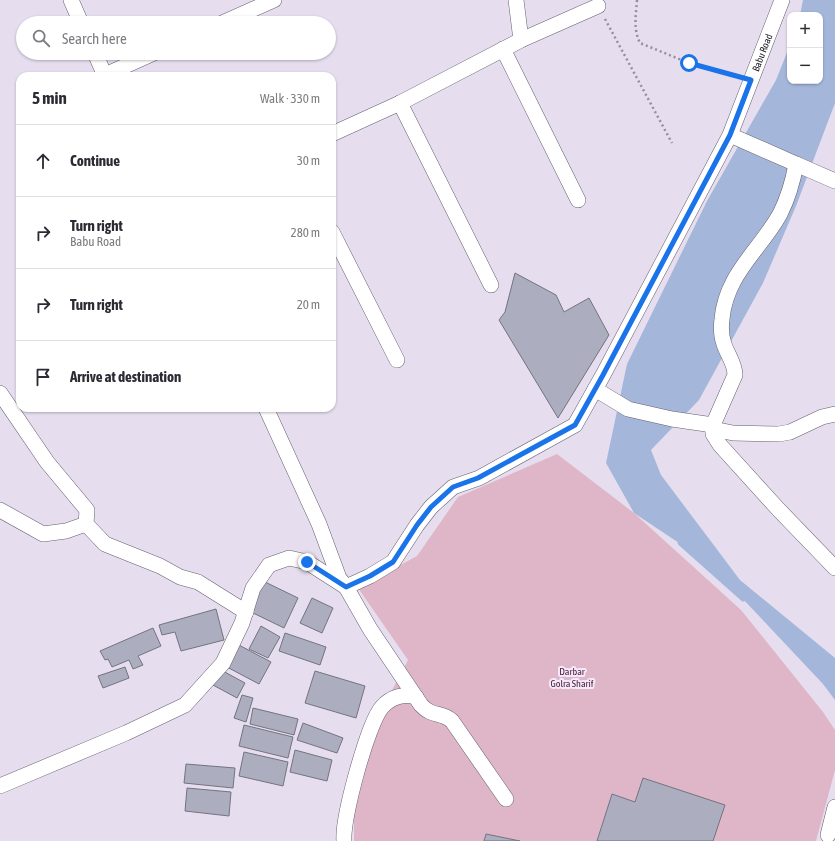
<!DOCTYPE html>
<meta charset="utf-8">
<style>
body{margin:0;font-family:"Asap Condensed",sans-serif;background:#f2f2f3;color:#2b2b33}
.controls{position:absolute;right:12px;top:12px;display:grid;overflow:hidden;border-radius:8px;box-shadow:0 1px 3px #0004}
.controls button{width:36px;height:36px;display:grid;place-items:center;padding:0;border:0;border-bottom:1px solid #e1e1e2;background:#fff;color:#2b2b33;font:20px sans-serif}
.stop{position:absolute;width:12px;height:12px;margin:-9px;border:3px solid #1a73e8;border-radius:50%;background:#fff}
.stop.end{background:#1a73e8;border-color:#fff;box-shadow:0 1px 4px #0008}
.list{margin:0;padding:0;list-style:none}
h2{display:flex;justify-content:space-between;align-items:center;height:52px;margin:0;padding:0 16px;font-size:17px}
h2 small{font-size:13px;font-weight:400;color:#7c7c81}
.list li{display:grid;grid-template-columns:26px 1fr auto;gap:12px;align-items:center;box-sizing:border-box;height:72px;padding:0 16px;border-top:1px solid #e1e1e2}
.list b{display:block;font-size:15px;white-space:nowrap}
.list p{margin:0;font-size:13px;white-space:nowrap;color:#7c7c81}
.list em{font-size:13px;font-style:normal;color:#7c7c81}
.icon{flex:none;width:22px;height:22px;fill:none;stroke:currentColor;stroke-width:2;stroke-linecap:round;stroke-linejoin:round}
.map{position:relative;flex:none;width:835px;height:841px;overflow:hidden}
.search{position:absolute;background:#fff;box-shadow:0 1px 3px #0004;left:16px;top:16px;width:320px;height:44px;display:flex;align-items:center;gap:10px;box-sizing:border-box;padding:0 14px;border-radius:22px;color:#7c7c81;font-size:15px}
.panel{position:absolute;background:#fff;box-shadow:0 1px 3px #0004;left:16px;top:72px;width:320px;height:340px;border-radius:12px}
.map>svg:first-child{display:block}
</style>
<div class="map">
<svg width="835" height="841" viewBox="0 0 835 841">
<rect width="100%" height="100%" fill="#e6deef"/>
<path fill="#dfb6c8" d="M557,454l77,59 107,97 82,102 12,18v40l-19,71h-462v-49l34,-94 20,-38 -50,-72 59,-32 41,-59z"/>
<path fill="#a4b7db" d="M803,0h32v103l-39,103 -33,77 -64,117 -48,50 10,25 79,105 95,78v42l-12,-16 -81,-86 -57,-51 -51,-34 -28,-50 21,-99 80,-163 69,-121 14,-35v36h30v-66h-20z"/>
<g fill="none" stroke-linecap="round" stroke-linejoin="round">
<path stroke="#a4b7db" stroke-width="5" d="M680,543l63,56"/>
</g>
<path fill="#acadbe" stroke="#737382" d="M515,273l41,22 8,17 25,-14 20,37 -51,83 -59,-98 6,-8z
M263,581l35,17 -14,30 -35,-17z
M312,598l21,10 -11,25 -22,-10z
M216,609l8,31 -43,11 -6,-19 -13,3 -3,-10z
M261,626l19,11 -12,21 -19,-9z
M153,628l8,18 -23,10 5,9 -10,4 -4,-9 -17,7 -4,-8 -3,1 -5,-9z
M285,633l41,14 -6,18 -41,-14z
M237,644l34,18 -12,22 -34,-18z
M125,667l4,11 -26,10 -5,-12z
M221,670l24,13 -8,15 -24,-13z
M315,671l50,15 -9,32 -51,-15z
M242,695l11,3 -7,24 -12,-4z
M253,708l45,11 -4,16 -44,-11z
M303,723l40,15 -6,15 -40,-13z
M244,725l49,12 -5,21 -49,-12z
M295,750l37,10 -5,21 -37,-9z
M244,752l44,10 -5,24 -44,-10z
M186,764l49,4 -2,20 -49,-5z
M643,778l82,27 -12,36h-116l15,-47 23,8z
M187,788l44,4 -2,24 -44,-5z
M486,834l34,7h-36z"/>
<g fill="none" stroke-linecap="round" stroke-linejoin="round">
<defs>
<g id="street">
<path d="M71,0l10,23"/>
<path d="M516,0l5,40"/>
<path d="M222,23l52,-23"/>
<path d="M503,49l75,151"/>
<path d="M95,53l10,23"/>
<path d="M105,75l49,-22"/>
<path d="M400,103l91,182"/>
<path d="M332,134l68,-31 121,-63 77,-34"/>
<path d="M730,135l66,29c-3,17 -8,34 -16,50 -20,36 -54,60 -58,105 -1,8 -1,17 2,25 3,10 11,19 11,31l-22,50v9l7,11 58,64 57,59"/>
<path d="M796,164l39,17"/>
<path d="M332,232l65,128"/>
<path d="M595,389l33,20 44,10 41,6"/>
<path d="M0,393l47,69 40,48 -1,14 19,20 55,22 20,11 18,5 48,30"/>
<path d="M266,408l53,116 20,54 7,9 24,42 51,76c12,13 20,6 31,16l54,78"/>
<path d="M713,429l20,4 46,1 11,-2 32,-15 13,-3"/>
<path d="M0,510l43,24 23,-3 20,-7"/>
<path id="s1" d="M0,786l126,-53 59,-28 38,-42 19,-40 11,-35 16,-23 20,-7 18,4 39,25 24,-11 23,-14 24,-37 14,-18 22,-20 26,-9 96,-53 28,-50 127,-240 52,-135"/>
<path d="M828,835l7,-28"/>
<path d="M344,841c-2,-23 24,-118 38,-134 9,-10 22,-14 34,-10"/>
</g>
</defs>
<use href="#street" stroke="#665f6e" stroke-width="16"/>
<path stroke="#958f9c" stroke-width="2.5" stroke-dasharray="2 3" stroke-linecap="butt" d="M637,0c-1,15 -4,29 3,43l49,20 47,13
M605,19l67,124"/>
<use href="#street" stroke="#fff" stroke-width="15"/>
</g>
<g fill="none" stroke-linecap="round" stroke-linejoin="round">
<path stroke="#1a73e8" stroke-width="5" d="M307,562l39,25 24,-11 23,-14 24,-37 14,-18 22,-20 25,-9 97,-53 28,-50 127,-240 21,-55 -62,-17"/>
</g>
<g text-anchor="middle" stroke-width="4" stroke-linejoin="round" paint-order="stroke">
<g font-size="10" fill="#28252b" stroke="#f3ebfc">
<text dy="4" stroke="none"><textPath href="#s1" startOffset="1158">Babu Road</textPath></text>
</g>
<g font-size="10" fill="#4d1834" stroke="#f3ebfc">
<text x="572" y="675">Darbar<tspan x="572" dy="12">Golra Sharif</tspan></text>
</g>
</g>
</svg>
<div class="controls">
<button>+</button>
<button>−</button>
</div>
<div class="stop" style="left:689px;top:63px"></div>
<div class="stop end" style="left:307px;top:562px"></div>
<div class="search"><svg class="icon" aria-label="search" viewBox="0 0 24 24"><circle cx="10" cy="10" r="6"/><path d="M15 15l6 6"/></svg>Search here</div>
<section class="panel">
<h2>5 min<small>Walk · 330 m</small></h2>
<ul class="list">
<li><svg class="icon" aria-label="ahead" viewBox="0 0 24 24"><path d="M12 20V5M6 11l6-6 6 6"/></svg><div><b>Continue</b></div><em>30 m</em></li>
<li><svg class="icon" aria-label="right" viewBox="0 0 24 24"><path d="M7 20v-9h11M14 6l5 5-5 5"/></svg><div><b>Turn right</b><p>Babu Road</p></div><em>280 m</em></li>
<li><svg class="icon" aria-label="right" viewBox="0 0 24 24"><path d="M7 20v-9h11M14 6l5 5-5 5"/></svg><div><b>Turn right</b></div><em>20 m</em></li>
<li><svg class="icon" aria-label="arrive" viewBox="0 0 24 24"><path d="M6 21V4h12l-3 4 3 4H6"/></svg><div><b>Arrive at destination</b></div></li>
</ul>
</section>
</div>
